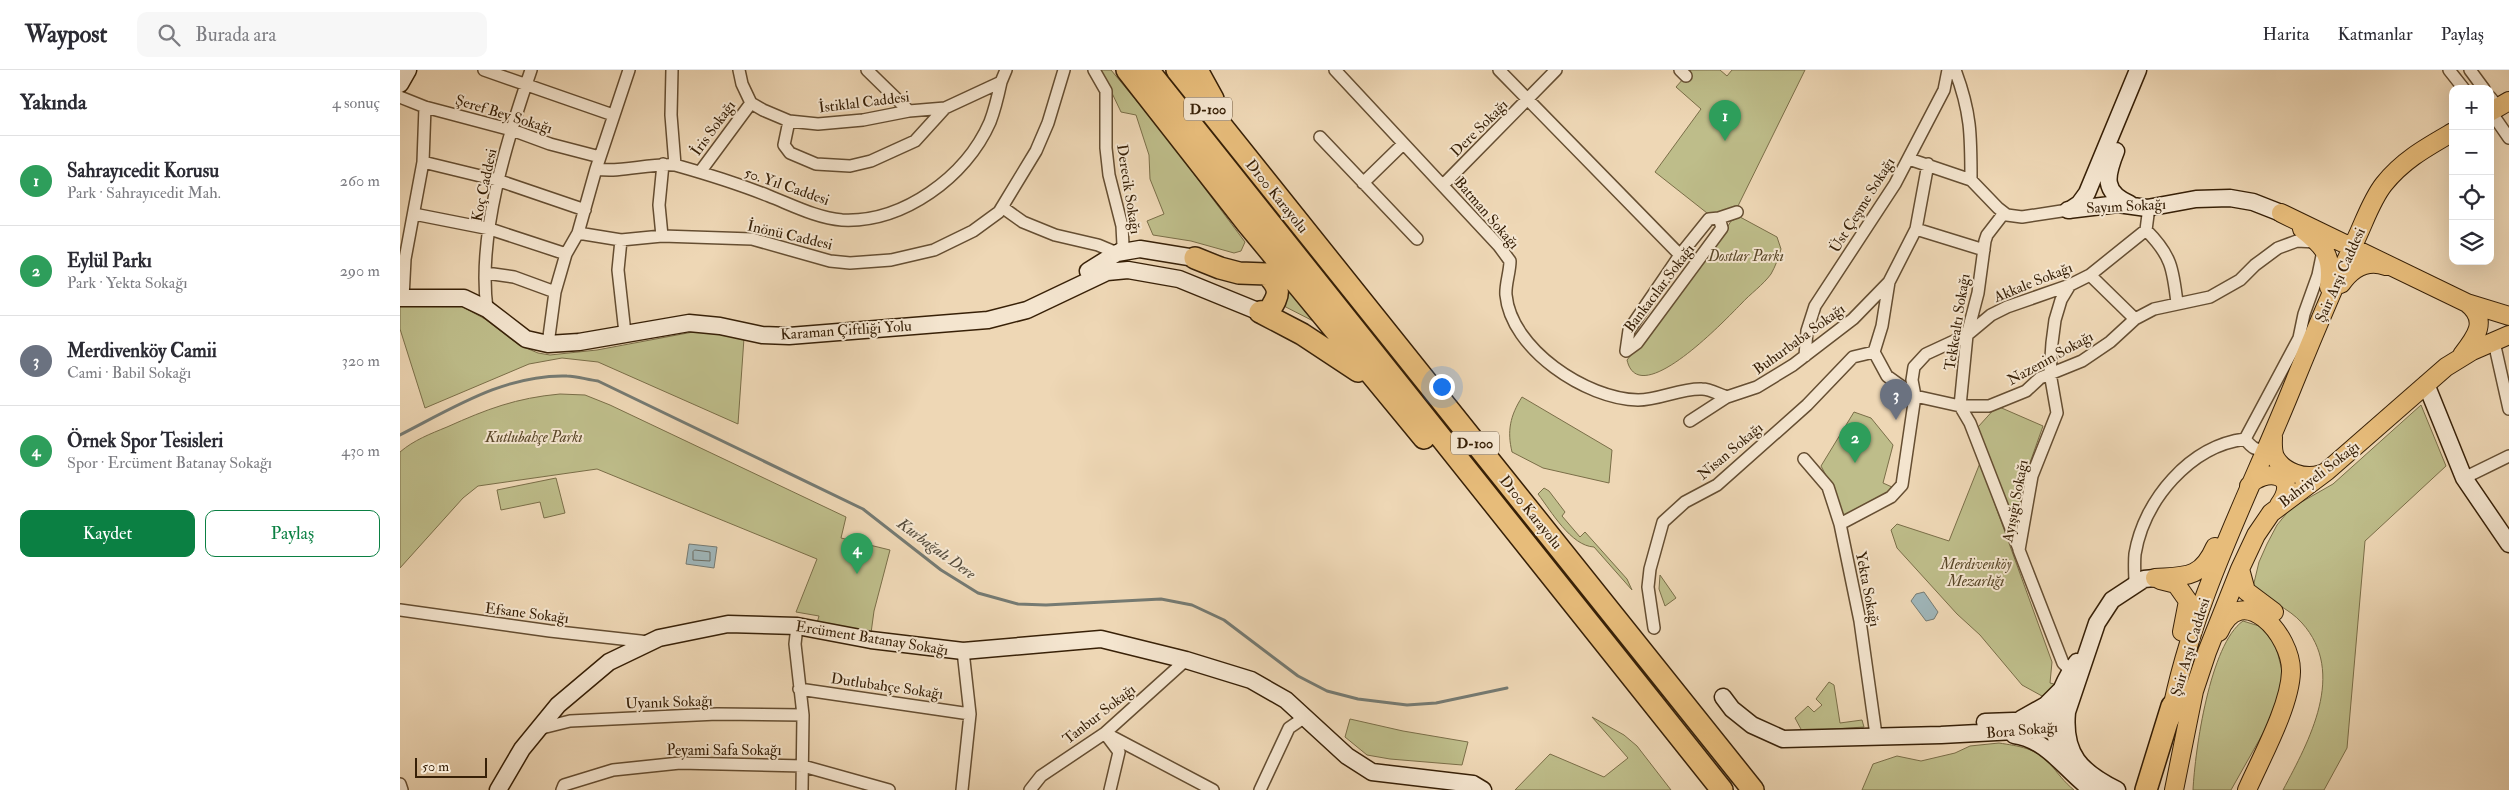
<!DOCTYPE html>
<html lang="tr">
<meta charset="utf-8">
<style>
body{margin:0;font-family:"IM FELL Double Pica",serif;background:#f7f7f7;color:#2b2b33}
.controls{position:absolute;right:15px;top:15px;display:grid;overflow:hidden;border-radius:10px;box-shadow:0 5px 20px #0002}
.controls button{width:45px;height:45px;display:grid;place-items:center;padding:0;border:0;border-bottom:1px solid #e1e1e2;background:#fff;color:#2b2b33;font:25px sans-serif}
.scale{position:absolute;left:15px;bottom:12px;width:72px;box-sizing:border-box;padding-left:5px;border:2px solid #372007;border-top:0;font-size:14px;line-height:18px;white-space:nowrap;color:#372007;-webkit-text-stroke:4px #f4e5cf;paint-order:stroke}
.you{position:absolute;left:1041px;top:316px;width:18px;height:18px;margin:-12px;border:4px solid #fff;border-radius:50%;background:#1a73e8;box-shadow:0 0 0 8px #1a73e833}
.badge{display:grid;place-items:center;width:32px;height:32px;border-radius:50%;background:#0b8043;color:#fff;font-size:16px;font-weight:700}
.pin{position:absolute;translate:-50% -41px;filter:drop-shadow(0 1px 2px #0008)}
.pin::after{content:'';position:absolute;top:26px;width:18px;height:15px;background:inherit;clip-path:polygon(0 0,100% 0,50% 100%)}
.list{margin:0;padding:0;list-style:none}
h2{display:flex;justify-content:space-between;align-items:center;height:65px;margin:0;padding:0 20px;font-size:21px}
h2 small{font-size:16px;font-weight:400;color:#7c7c81}
.list li{display:grid;grid-template-columns:32px 1fr auto;gap:15px;align-items:center;box-sizing:border-box;height:90px;padding:0 20px;border-top:1px solid #e1e1e2}
.list b{display:block;font-size:19px;white-space:nowrap}
.list p{margin:0;font-size:16px;white-space:nowrap;color:#7c7c81}
.list em{font-size:16px;font-style:normal;color:#7c7c81}
.actions{display:flex;gap:10px;padding:15px 20px}
.actions a{flex:1;padding:11px 0;border:1px solid #0b8043;border-radius:10px;text-align:center;font-size:18px;color:#0b8043}
.actions .main{background:#0b8043;color:#fff}
.icon{flex:none;width:28px;height:28px;fill:none;stroke:currentColor;stroke-width:2;stroke-linecap:round;stroke-linejoin:round}
.map{position:relative;flex:none;width:2109px;height:720px;overflow:hidden}
header{display:flex;align-items:center;gap:30px;box-sizing:border-box;height:70px;padding:0 25px;background:#fff;border-bottom:1px solid #e1e1e2}
header strong{font-size:24px}
nav{display:flex;gap:28px;margin-inline-start:auto;font-size:18px}
.search{width:350px;height:45px;background:#f7f7f7;display:flex;align-items:center;gap:12px;box-sizing:border-box;padding:0 18px;border-radius:10px;color:#7c7c81;font-size:19px}
main{display:flex}
aside{flex:1;background:#fff}
.map>svg:first-child{display:block}
</style>
<header>
<strong>Waypost</strong>
<div class="search"><svg class="icon" aria-label="search" viewBox="0 0 24 24"><circle cx="10" cy="10" r="6"/><path d="M15 15l6 6"/></svg>Burada ara</div>
<nav><a>Harita</a><a>Katmanlar</a><a>Paylaş</a></nav>
</header>
<main>
<aside>
<h2>Yakında<small>4 sonuç</small></h2>
<ul class="list">
<li><span class="badge" style="background:#2e9e5b">1</span><div><b>Sahrayıcedit Korusu</b><p>Park · Sahrayıcedit Mah.</p></div><em>260 m</em></li>
<li><span class="badge" style="background:#2e9e5b">2</span><div><b>Eylül Parkı</b><p>Park · Yekta Sokağı</p></div><em>290 m</em></li>
<li><span class="badge" style="background:#6b7280">3</span><div><b>Merdivenköy Camii</b><p>Cami · Babil Sokağı</p></div><em>320 m</em></li>
<li><span class="badge" style="background:#2e9e5b">4</span><div><b>Örnek Spor Tesisleri</b><p>Spor · Ercüment Batanay Sokağı</p></div><em>430 m</em></li>
</ul>
<div class="actions"><a class="main">Kaydet</a><a>Paylaş</a></div>
</aside>
<div class="map">
<svg width="2109" height="720" viewBox="0 0 2109 720">
<rect width="100%" height="100%" fill="#eed7b5"/>
<filter id="stains"><feTurbulence type="fractalNoise" baseFrequency=".004" numOctaves="4"/><feColorMatrix values="0 0 0 0 .2 0 0 0 0 .09 0 0 0 0 .02 0 0 0 .5 -.17"/></filter>
<radialGradient id="worn" r=".72"><stop offset=".6" stop-color="#630" stop-opacity="0"/><stop offset="1" stop-color="#630" stop-opacity=".3"/></radialGradient>
<path fill="#bebd8a" stroke="#7a6e48" d="M701,0h10l53,64 81,108 -4,9 -7,2 -43,-12 -38,-6 -6,-14 17,-7 -14,-35 -1,-24 -13,-40 -15,-3z
M1291,0h29l7,6 5,-6h73l-69,140 -22,5 -7,-2 -52,-41 46,-63 -25,-22z
M1340,147l37,20 4,12c-2,8 -6,18 -10,25 -8,11 -21,20 -30,30 -14,14 -102,108 -114,56l87,-110 17,-29z
M884,212l39,44 -47,-24z
M33,234l28,2 24,13 34,26 19,8 12,2 47,-5 96,-18h27l24,6 -6,86 -140,-62 -36,-4 -33,6 -104,44 -25,-79v-23z
M160,324l25,1 25,10 236,112 -5,21 49,12 -16,61 -3,22 -54,-10 2,-7 -23,-4 21,-53 -220,-90 -119,17 -15,12 -63,70v-116c14,-12 30,-18 47,-25 40,-18 69,-29 113,-33z
M1122,327l90,53 -3,33 -66,-15 -31,-16c-5,-21 -2,-36 10,-55z
M2021,335l25,61 -81,75 -18,207 -23,42h-41c26,-49 64,-117 19,-167 -13,-15 -34,-22 -49,-36l6,-25 8,-18 10,-19 14,-17 42,-24z
M1597,336l46,20 -16,45 -11,59 -38,-103z
M1454,342l17,6 22,27 -10,38 9,4 -7,11 -36,17 -8,-1 -10,-29 -10,-19z
M1580,393l72,199 -2,21 4,1 -2,5 -10,7 -20,-11 -42,-50 -23,-21 -60,-66 -6,-18 6,-6 52,17z
M156,408l9,35 -21,5 -4,-16 -39,8 -4,-20z
M1144,418l5,3 16,21 -3,4 18,21 5,-5 42,47 5,11 -38,-43c-23,-1 -43,-36 -56,-53z
M1260,505l16,23 -11,8 -6,-17z
M1843,551l16,5 8,8 9,13 8,31 -1,13 -17,37 -35,62h-38c2,-40 17,-146 50,-169z
M1429,612l5,3 6,38 22,-3 2,7 -62,4 -7,-13 13,-12 6,6 8,-7 -6,-6z
M1192,647l32,18 13,11 34,44h-156l35,-36 54,23 24,-19z
M950,649l53,12 65,11 -6,23 -72,-6 -23,-4 -22,-18z
M1599,673c19,3 38,5 51,21 8,9 14,18 24,26h-212l11,-26 24,-8 24,5 34,-8 15,-7z"/>
<path fill="#9fb6ba" stroke="#757a72" d="M289,474l28,3 -3,21 -28,-4z
M1524,522l14,20 -4,7 -8,2 -15,-20 5,-7z"/>
<g fill="none" stroke-linecap="round" stroke-linejoin="round">
<path stroke="#6b6b60" stroke-width="1" d="M295,480l15,2v9l-17,-1v-8z"/>
<path stroke="#757a72" stroke-width="3" d="M0,365c53,-27 106,-61 167,-59 10,0 21,4 31,5l265,128 78,61 37,23 40,11 28,1 115,-6 31,6 32,15 74,56 29,15 31,8 49,6 29,-2 71,-15"/>
<defs>
<path id="street" d="M84,0l129,45
M272,0l-1,45 4,50
M339,0l3,14 9,19 12,7 26,11 29,3 45,-4 46,-9 36,-3 56,-26 5,-12
M467,0l42,41
M935,0l164,176 11,15c0,11 -5,24 -4,34 5,54 80,104 132,105 21,0 43,-12 64,-11 8,0 18,6 25,8
M1099,0l181,185
M1280,0l6,6
M1555,0c16,42 16,65 16,110
M2049,0l15,19
M2070,0l14,19
M0,27l25,10 87,23 38,14 50,13
M2090,27l8,10
M2091,42l18,26
M389,51l-5,24 6,8 26,11 34,2 21,-5 44,-20 30,-33
M920,67l97,102
M1509,89l62,21 27,28 9,7 15,2 46,-7
M23,92l74,18 88,30
M1528,94l-12,65 -27,53 -7,44 -8,26 13,24 28,20 45,10h29l37,-15 14,-13 42,-17 28,-19 25,-23 19,-10 56,-12 30,-17 15,-15 23,-17 19,-7 19,1
M196,99c26,4 52,-6 79,-4 32,9 64,19 94,31 23,9 48,22 73,24 61,3 124,-43 148,-98 5,-13 8,-26 11,-40
M300,102l51,-69
M963,113l40,-39
M1043,115l113,-115
M602,137l21,15 32,13 43,10 19,8 6,-8 -1,-19 -13,-51 -3,-27v-57l-12,-21
M1749,137l-3,23c25,25 27,38 31,73
M1604,143l-17,22 -2,6 -7,52 -11,42 -7,71 10,17 49,126
M14,144l76,15 76,25
M1319,148l3,10 -85,115 -11,8 3,-21 51,-75 29,-36z
M1319,148l18,-6
M1516,159l68,21
M178,163l43,7 41,-4 90,3 78,22 20,2 41,-3 43,-10 39,-19 26,-19 37,-61 12,-28 16,-53
M262,166l-3,-31 4,-41
M221,170l-3,30 7,63
M86,203l28,4 41,15
M1690,205l45,44
M1670,215l-9,15 -6,20 -3,23 -2,30 7,40 -25,63 -13,74 44,113 8,8
M3,228l2,-39 18,-97 2,-55
M87,239c-10,-74 20,-169 44,-239
M2094,272l15,67
M148,274l7,-52 11,-38 12,-21 18,-64 33,-99
M1405,286l2,-25 8,-25 80,-122 49,-94 4,-20
M1290,351l37,-24 30,-10 36,-22 60,-46 36,-37
M1867,379c-11,2 -15,-1 -22,-10l54,-101 5,-24 14,-39 5,-24
M1404,389l24,28 12,37 20,97 16,114
M2064,408l45,-22
M1440,454l51,-27 11,-12 13,-89 -3,-16 2,-13 12,-13 41,-19 24,-20 16,-8 63,-22 20,-10 56,-45
M1735,515c0,-10 -1,-21 0,-31 9,-54 55,-108 110,-115
M0,540l150,21 99,11
M397,556l-2,18 8,71 -1,75
M1254,558l-6,-41 2,-18 13,-47 22,-20 32,-17 90,-80 46,-48 21,-5
M399,619l171,25
M138,659l32,-8 147,-7 86,1
M705,663l108,57
M707,666l12,16 -9,38
M0,714l2,6
M162,720l2,-5 49,-15 67,-7 123,3 86,24
M562,720l8,-76 -7,-63
M630,720l11,-14 64,-43 81,-73
M860,720l29,-62 16,-11"/>
<path id="secondary" d="M0,14l8,-14
M1716,81c-10,25 -14,41 14,53
M1668,140l50,-6 29,4 49,-9 34,-1 23,4 28,11
M1670,140l9,-6 8,-11 51,-123
M688,201l29,-18 23,-4 55,9
M0,228h64l23,11 39,30 22,5 31,-2 110,-19 31,3 42,9 27,1 199,-16 39,-10 80,-38 21,-2 51,9 81,33
M2026,314l38,94 45,66
M1323,627l9,12 20,16 31,14 158,-4 112,-6 13,-3
M1621,649l25,-14 15,-15
M1585,652l60,-2
M1614,665c33,4 53,37 78,55
M1663,694c-14,-37 -10,-69 14,-102
M98,720l24,-41 36,-44 51,-43 50,-24 69,-14 69,2 74,14 92,11 138,-12 85,21 65,20 35,20 61,56 25,16 101,12 10,6
M1717,720c-36,-18 -54,-35 -50,-78l30,-89 15,-23 32,-21 11,-1"/>
<path id="primary" d="M2090,42l19,-11
M1881,143l186,90 42,13
M1902,159c24,19 31,28 27,58
M1941,214c11,-16 26,-25 45,-18
M2062,285c14,-18 27,-35 5,-52
M1873,367c0,6 -1,13 2,20 8,15 30,23 46,17
M1849,416c14,-18 53,-14 30,19
M1840,499l6,22 28,21
M1755,508c30,-2 46,1 60,-31
M1760,510l16,4 12,17 -6,31
M1819,562c23,-53 73,3 72,40 -1,34 -30,86 -44,118
M1770,649c22,-118 80,-226 124,-336 20,-49 40,-98 63,-146 8,-17 15,-38 27,-53 19,-24 43,-37 69,-52
M1774,720l20,-99 13,-39 33,-83 16,-34 15,-22 56,-42 119,-104 26,-16 37,-16"/>
<path id="highway" d="M727,0l119,152 178,216
M748,0l574,720
M777,0l576,720
M797,0l16,29
M795,188l25,10 19,5 28,1c14,15 13,20 2,37l-9,1
M860,242l42,22 56,37
M1746,720l26,-84"/>
</defs>
<use href="#street" stroke="#654e32" stroke-width="14"/>
<use href="#secondary" stroke="#372007" stroke-width="19"/>
<use href="#primary" stroke="#372007" stroke-width="20"/>
<use href="#highway" stroke="#372007" stroke-width="24"/>
<use href="#street" stroke="#f4e5cf" stroke-width="11"/>
<use href="#secondary" stroke="#f4e5cf" stroke-width="16"/>
<use href="#primary" stroke="#e7bc7a" stroke-width="18"/>
<use href="#highway" stroke="#e7bc7a" stroke-width="21"/>
</g>
<g text-anchor="middle" stroke-width="4" stroke-linejoin="round" paint-order="stroke">
<g fill="#f4e5cf" stroke="#705b43" stroke-width="1">
<rect x="784" y="27.5" width="48" height="23" rx="4"/>
<rect x="1051" y="361.5" width="48" height="23" rx="4"/>
</g>
<g font-size="14" font-weight="bold" fill="#372007">
<text x="808" y="44">D-100</text>
<text x="1075" y="378">D-100</text>
</g>
<g font-size="15" fill="#372007" stroke="#f4e5cf">
<text transform="translate(464 32) rotate(-7)" y="5">İstiklal Caddesi</text>
<text transform="translate(104 44) rotate(17)" y="5">Şeref Bey Sokağı</text>
<text transform="translate(313 58) rotate(-54)" y="5">İris Sokağı</text>
<text transform="translate(1079 58) rotate(-45)" y="5">Dere Sokağı</text>
<text transform="translate(84 115) rotate(-78)" y="5">Koç Caddesi</text>
<text transform="translate(387 116) rotate(19)" y="5">50. Yıl Caddesi</text>
<text transform="translate(729 119) rotate(81)" y="5">Derecik Sokağı</text>
<text transform="translate(877 126) rotate(51)" y="5">D100 Karayolu</text>
<text transform="translate(1462 135) rotate(-58)" y="5">Üst Çeşme Sokağı</text>
<text transform="translate(1726 136) rotate(-3)" y="5">Sayım Sokağı</text>
<text transform="translate(1087 143) rotate(49)" y="5">Batman Sokağı</text>
<text transform="translate(390 165) rotate(13)" y="5">İnönü Caddesi</text>
<text transform="translate(1940 205) rotate(-66)" y="5">Şair Arşi Caddesi</text>
<text transform="translate(1633 212) rotate(-22)" y="5">Akkale Sokağı</text>
<text transform="translate(1259 218) rotate(-53)" y="5">Bankacılar Sokağı</text>
<text transform="translate(1557 252) rotate(-81)" y="5">Tekkealtı Sokağı</text>
<text transform="translate(446 260) rotate(-4)" y="5">Karaman Çiftliği Yolu</text>
<text transform="translate(1399 269) rotate(-36)" y="5">Buhurbaba Sokağı</text>
<text transform="translate(1650 288) rotate(-29)" y="5">Nazenin Sokağı</text>
<text transform="translate(1330 381) rotate(-40)" y="5">Nisan Sokağı</text>
<text transform="translate(1919 404) rotate(-38)" y="5">Bahriyeli Sokağı</text>
<text transform="translate(1615 431) rotate(-79)" y="5">Ayışığı Sokağı</text>
<text transform="translate(1131 442) rotate(51)" y="5">D100 Karayolu</text>
<text transform="translate(1468 519) rotate(79)" y="5">Yekta Sokağı</text>
<text transform="translate(127 543) rotate(7)" y="5">Efsane Sokağı</text>
<text transform="translate(472 568) rotate(9)" y="5">Ercüment Batanay Sokağı</text>
<text transform="translate(1790 577) rotate(-73)" y="5">Şair Arşi Caddesi</text>
<text transform="translate(487 616) rotate(8)" y="5">Dutlubahçe Sokağı</text>
<text transform="translate(269 632) rotate(-2)" y="5">Uyanık Sokağı</text>
<text transform="translate(699 644) rotate(-38)" y="5">Tanbur Sokağı</text>
<text transform="translate(1622 660) rotate(-5)" y="5">Bora Sokağı</text>
<text x="324" y="685">Peyami Safa Sokağı</text>
</g>
<g font-size="15" font-style="italic" fill="#594728" stroke="#f4e5cf">
<text x="1346" y="191">Dostlar Parkı</text>
<text x="134" y="372">Kutlubahçe Parkı</text>
<text x="1576" y="499">Merdivenköy<tspan x="1576" dy="17">Mezarlığı</tspan></text>
</g>
<g font-size="16" font-style="italic" fill="#564d3d" stroke="#f4e5cf">
<text transform="translate(537 478) rotate(36)" y="6">Kurbağalı Dere</text>
</g>
</g>
<rect width="100%" height="100%" filter="url(#stains)"/>
<rect width="100%" height="100%" fill="url(#worn)"/>
</svg>
<div class="controls">
<button>+</button>
<button>−</button>
<button><svg class="icon" aria-label="locate" viewBox="0 0 24 24"><circle cx="12" cy="12" r="6"/><path d="M12 2v4M12 18v4M2 12h4M18 12h4"/></svg></button>
<button><svg class="icon" aria-label="layers" viewBox="0 0 24 24"><path d="M12 4l9 5-9 5-9-5zM3 14l9 5 9-5"/></svg></button>
</div>
<div class="scale">50 m</div>
<div class="you"></div>
<div class="pin badge" style="left:1325px;top:71px;background:#2e9e5b">1</div>
<div class="pin badge" style="left:1455px;top:393px;background:#2e9e5b">2</div>
<div class="pin badge" style="left:1496px;top:350px;background:#6b7280">3</div>
<div class="pin badge" style="left:457px;top:504px;background:#2e9e5b">4</div>
</div>
</main>
